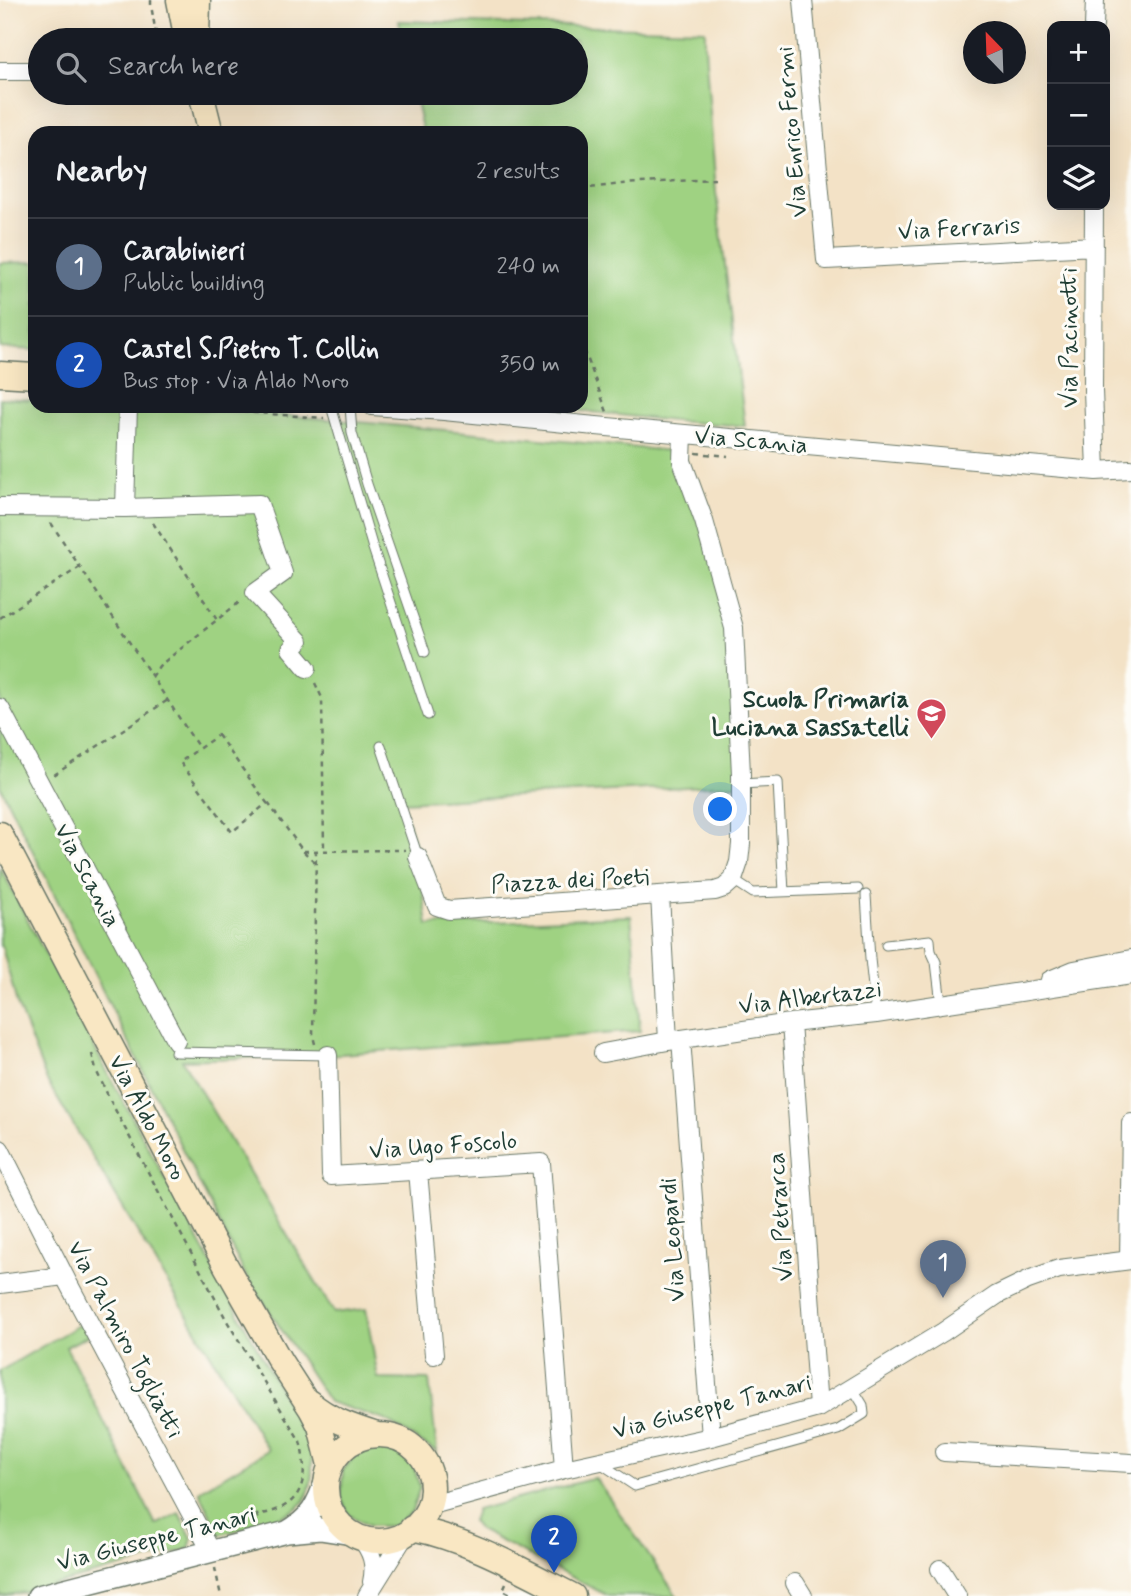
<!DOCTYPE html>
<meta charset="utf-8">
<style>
body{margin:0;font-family:Mynerve,sans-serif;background:#20242c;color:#f1f3f6}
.controls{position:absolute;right:21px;top:21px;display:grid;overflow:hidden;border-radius:14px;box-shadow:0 7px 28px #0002}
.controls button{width:63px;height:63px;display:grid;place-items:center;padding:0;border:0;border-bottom:2px solid #363941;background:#171b24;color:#f1f3f6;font:35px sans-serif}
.compass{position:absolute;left:963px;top:21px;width:63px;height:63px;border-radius:50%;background:#171b24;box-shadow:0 7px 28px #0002;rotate:337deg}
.you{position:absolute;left:721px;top:810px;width:24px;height:24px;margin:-18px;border:5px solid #fff;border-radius:50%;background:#1a73e8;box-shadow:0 0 0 10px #1a73e833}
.badge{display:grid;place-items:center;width:46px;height:46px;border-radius:50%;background:#d1495b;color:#fff;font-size:23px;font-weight:700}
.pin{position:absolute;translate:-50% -58px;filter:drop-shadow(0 2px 4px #0008)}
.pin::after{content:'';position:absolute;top:37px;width:24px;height:21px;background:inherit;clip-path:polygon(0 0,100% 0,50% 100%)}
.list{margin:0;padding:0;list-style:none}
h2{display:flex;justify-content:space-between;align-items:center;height:91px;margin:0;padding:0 28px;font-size:30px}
h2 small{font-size:23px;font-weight:400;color:#9ea1a6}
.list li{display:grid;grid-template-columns:46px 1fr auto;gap:21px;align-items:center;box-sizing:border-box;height:98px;padding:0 28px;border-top:2px solid #363941}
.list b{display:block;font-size:26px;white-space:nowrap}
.list p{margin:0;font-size:23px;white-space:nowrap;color:#9ea1a6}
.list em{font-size:23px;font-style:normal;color:#9ea1a6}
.icon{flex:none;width:38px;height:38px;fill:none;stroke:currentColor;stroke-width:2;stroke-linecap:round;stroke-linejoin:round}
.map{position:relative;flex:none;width:1131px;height:1596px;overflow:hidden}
.search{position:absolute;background:#171b24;box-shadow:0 7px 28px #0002;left:28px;top:28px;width:560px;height:77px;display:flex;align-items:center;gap:18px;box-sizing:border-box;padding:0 24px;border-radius:38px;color:#9ea1a6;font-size:26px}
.panel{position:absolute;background:#171b24;box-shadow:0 7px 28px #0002;left:28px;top:126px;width:560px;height:287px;border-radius:21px}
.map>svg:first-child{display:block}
</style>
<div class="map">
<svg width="1131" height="1596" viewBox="0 0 1131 1596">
<rect width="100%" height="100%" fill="#fdfcf7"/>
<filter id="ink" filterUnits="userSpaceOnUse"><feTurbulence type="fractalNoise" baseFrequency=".0143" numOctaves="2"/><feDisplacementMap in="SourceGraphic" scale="14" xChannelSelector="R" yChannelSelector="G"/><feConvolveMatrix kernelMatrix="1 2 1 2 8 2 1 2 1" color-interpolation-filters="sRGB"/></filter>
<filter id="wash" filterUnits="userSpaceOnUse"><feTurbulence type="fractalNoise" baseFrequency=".00686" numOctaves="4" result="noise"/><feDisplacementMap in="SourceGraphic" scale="28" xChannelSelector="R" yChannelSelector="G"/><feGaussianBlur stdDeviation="1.57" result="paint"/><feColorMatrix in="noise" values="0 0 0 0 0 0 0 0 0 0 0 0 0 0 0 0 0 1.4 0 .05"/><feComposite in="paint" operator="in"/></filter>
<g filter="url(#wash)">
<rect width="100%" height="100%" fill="#f3e2c6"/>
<path fill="#9fd282" stroke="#5f885b" stroke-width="2" d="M399,21l306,9v17l11,145 29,234 -72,-5 -135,-15h43v-273h-158l-9,-40h162v-53h-173z
M35,262v88l-35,-2v-85z
M0,398l35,2v6h105l142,9 400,37 52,176 7,156 -339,18 16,55 10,68 203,-9 9,115 -312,24 -146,5 152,253 32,-4 12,70 51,1 8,72 -52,-32 -56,-18 -84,-128 -245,-488z
M0,867l104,199 207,381c1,16 3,38 -6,53 -11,18 -64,29 -85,35l-21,-44 69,-41 -221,-369 -30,-77 -15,-57 -2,-1z
M82,1323l7,12 -23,12 90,178 23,-12 13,25 -3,11 -162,43 -27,4v-225z
M387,1448l25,14 8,25 -8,24 -17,15h-26l-20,-11 -8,-17 2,-28 14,-17z
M595,1478l82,118h-69l-129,-66 -7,-9 4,-11z"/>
</g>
<g filter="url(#ink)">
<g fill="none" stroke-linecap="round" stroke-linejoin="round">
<defs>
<path id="service" d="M331,406l41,139 56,170
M350,406l2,27 15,51 58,168
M381,746l37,111
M741,784l37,-2 6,110
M733,880l20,13 105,-4
M866,895l4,64 6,55
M886,945l44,-5 1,11 5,11 5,42
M175,1052l153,3
M600,1463l35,23 203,-56 26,-16 -1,-9 -11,-18"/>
<path id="minor" d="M803,0l23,260 268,-14
M1094,26l1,-26
M0,71h40
M1094,205l-1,185 3,81
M372,406l72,5 141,14 511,46 35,-2
M0,507l125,1 134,-4 24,69 -28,20 44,48 -8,8 16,19
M125,508l3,-102
M0,708l176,333
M418,857l19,49 12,4 266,-19 9,-3 9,-8 6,-18 2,-18v-70l-7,-146 -30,-107 -22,-60 1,-27
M660,895l8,146
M1050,980l24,-10 57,-11
M791,1023l27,385
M681,1039l30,398
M603,1053l65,-12 123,-18 85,-9 255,-39
M328,1055l3,121 210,-13 23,306
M0,1149l67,132 144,270
M418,1171l16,184
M1129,1260l2,-137
M0,1284l64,-8
M944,1452l187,11
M428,1506l136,-37 147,-32 107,-29 125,-76 54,-37 31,-15 31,-11 72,-9
M360,1537c12,15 16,27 12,45
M940,1569l17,27
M795,1583l8,13
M367,1596l40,-64"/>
<path id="tertiary" d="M287,1532c24,-14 30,-26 39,-52
M38,1596l249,-64 33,-3 32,5"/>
<path id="secondary" d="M179,0l8,40
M197,40l1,-40
M201,93l10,40
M0,374l35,2
M0,834l226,432 54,95 31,48 9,17 10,39
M309,1402c19,17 43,25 68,33
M326 1488a53 53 0 1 1 106 0a53 53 0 1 1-106 0Z
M412,1528c58,12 109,42 161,68"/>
</defs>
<use href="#service" stroke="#697767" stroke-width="11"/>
<use href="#minor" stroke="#697767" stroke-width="20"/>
<use href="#tertiary" stroke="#697767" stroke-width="24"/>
<use href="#secondary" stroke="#697767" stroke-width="27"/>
<path stroke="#697767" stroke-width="2.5" stroke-dasharray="5 5" stroke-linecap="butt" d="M151,0v5l6,35
M581,189l41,-5 93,-5
M581,341l26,71
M163,406l161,12
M696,453l32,3
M51,523l148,225
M153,523l64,97
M0,618l80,-51
M152,677l7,-11 83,-66
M315,683l7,15 2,152
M218,735l49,68 -35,29 -52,-70z
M54,775l114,-75
M268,803l35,48 13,12
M303,851l102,-1
M315,1044l-2,-8 3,-185
M92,1054l4,16 14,30 117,221 73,120c10,41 2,67 -43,74l3,7
M215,1568l6,28
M506,1583l-3,7 12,6"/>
<use href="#service" stroke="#fff" stroke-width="9"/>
<use href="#minor" stroke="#fff" stroke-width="18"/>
<use href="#tertiary" stroke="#fff" stroke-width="21"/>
<use href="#secondary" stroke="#f9e7c3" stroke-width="24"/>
</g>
</g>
<defs>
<symbol id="school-pin" viewBox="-11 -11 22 30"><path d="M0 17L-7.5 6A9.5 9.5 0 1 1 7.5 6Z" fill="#d1495b" stroke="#fdfcf7"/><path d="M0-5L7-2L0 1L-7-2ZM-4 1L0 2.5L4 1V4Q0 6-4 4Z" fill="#fff"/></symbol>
</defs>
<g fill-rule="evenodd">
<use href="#school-pin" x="914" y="696" width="35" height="47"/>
</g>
<g text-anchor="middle" stroke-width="6" stroke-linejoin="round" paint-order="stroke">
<g font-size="24" fill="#1f3d34" stroke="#fdfcf7">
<text transform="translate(791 132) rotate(-95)" y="8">Via Enrico Fermi</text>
<text transform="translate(959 228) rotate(-3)" y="8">Via Ferraris</text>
<text transform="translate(1069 338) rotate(-90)" y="8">Via Pacinotti</text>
<text transform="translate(751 440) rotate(5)" y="8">Via Scania</text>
<text transform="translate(88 875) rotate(62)" y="8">Via Scania</text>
<text transform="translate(570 880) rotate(-3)" y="8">Piazza dei Poeti</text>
<text transform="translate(810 997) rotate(-7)" y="8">Via Albertazzi</text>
<text transform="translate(148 1117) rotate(62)" y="8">Via Aldo Moro</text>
<text transform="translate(443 1145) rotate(-4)" y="8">Via Ugo Foscolo</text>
<text transform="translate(780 1217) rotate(-94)" y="8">Via Petrarca</text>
<text transform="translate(672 1240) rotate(-94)" y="8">Via Leopardi</text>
<text transform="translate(126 1339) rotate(62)" y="8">Via Palmiro Togliatti</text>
<text transform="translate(712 1406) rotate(-14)" y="8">Via Giuseppe Tanari</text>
<text transform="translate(156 1538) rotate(-14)" y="8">Via Giuseppe Tanari</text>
</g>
<g font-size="24" font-weight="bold" fill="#1f3d34" stroke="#fdfcf7" text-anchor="end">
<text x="909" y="707">Scuola Primaria<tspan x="909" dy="28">Luciana Sassatelli</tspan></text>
</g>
</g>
</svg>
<div class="controls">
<button>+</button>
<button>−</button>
<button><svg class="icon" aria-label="layers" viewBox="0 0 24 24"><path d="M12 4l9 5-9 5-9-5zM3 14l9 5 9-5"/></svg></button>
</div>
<svg class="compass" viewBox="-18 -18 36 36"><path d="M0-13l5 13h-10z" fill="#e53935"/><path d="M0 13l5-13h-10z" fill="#9ea1a6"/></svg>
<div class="you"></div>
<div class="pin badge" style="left:943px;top:1298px;background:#5c6f8a">1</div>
<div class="pin badge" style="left:554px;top:1573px;background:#1a4fb4">2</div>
<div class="search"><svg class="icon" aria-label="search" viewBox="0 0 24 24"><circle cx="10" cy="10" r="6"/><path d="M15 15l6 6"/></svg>Search here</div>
<section class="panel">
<h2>Nearby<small>2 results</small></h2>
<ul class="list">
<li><span class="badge" style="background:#5c6f8a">1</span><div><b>Carabinieri</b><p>Public building</p></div><em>240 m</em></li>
<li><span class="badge" style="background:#1a4fb4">2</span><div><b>Castel S.Pietro T. Collin</b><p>Bus stop · Via Aldo Moro</p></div><em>350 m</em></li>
</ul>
</section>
</div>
